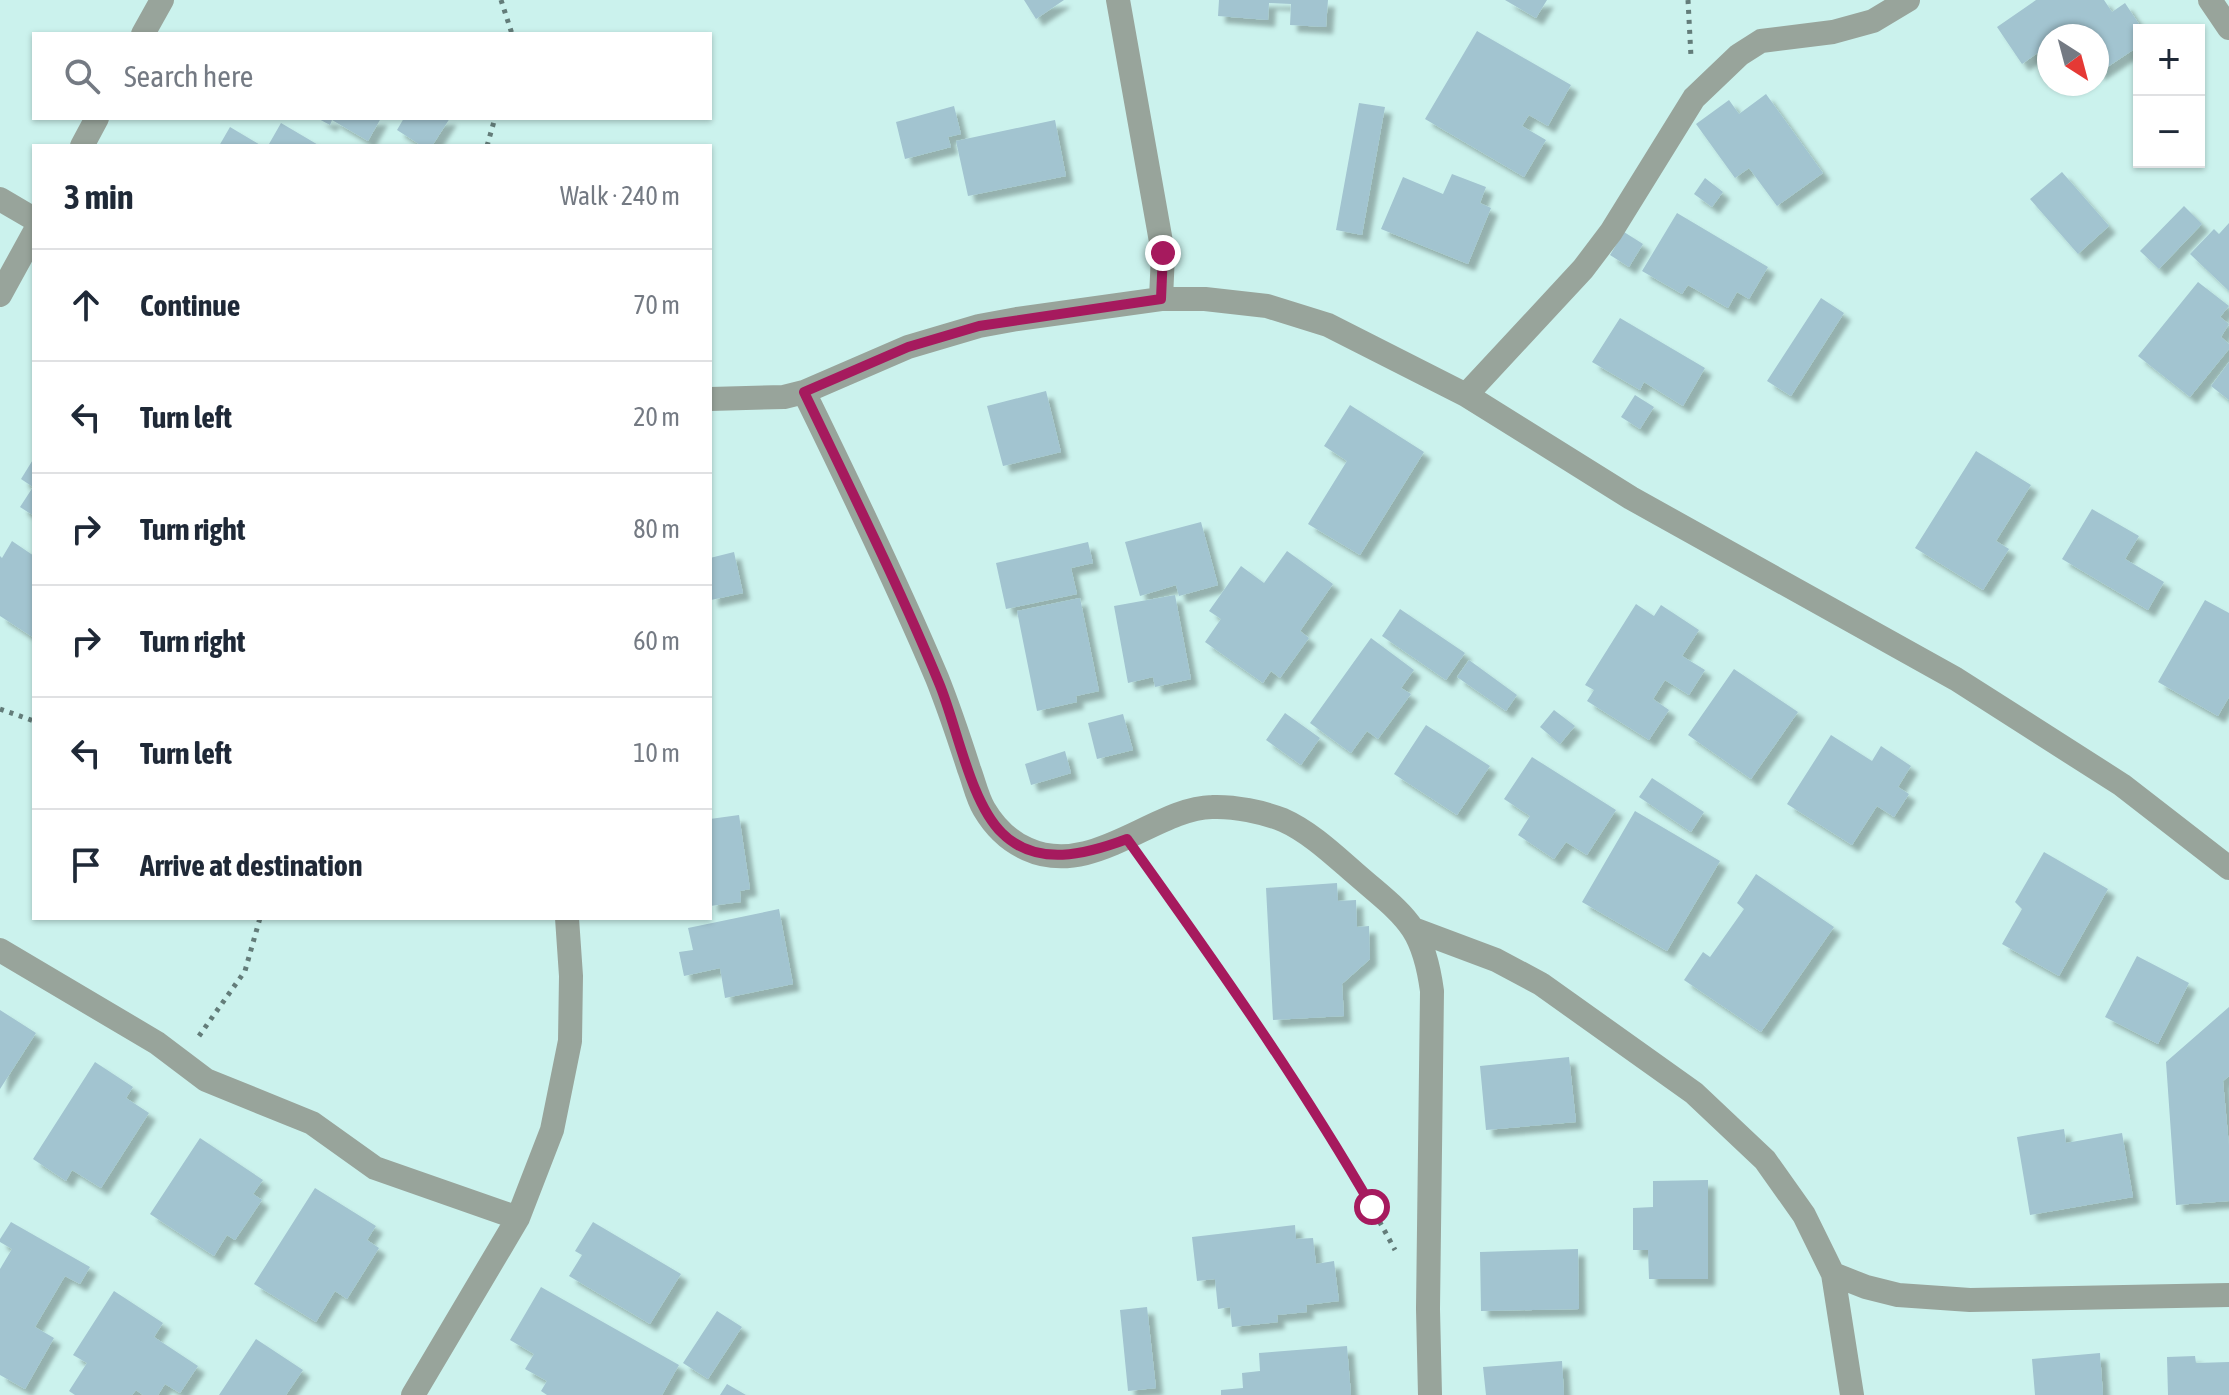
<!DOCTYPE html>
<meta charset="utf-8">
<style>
body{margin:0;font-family:"Asap Condensed",sans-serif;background:#f6f6f7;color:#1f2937}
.controls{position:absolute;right:24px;top:24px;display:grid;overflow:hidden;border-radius:0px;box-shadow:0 2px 6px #0004}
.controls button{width:72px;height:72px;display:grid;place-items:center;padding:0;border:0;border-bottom:2px solid #e0e1e3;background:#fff;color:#1f2937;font:40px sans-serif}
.compass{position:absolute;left:2037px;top:24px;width:72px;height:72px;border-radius:50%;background:#fff;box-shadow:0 2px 6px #0004;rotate:144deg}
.stop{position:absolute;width:24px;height:24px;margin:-18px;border:6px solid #a61a5e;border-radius:50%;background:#fff}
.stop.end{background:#a61a5e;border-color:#fff;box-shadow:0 2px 8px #0008}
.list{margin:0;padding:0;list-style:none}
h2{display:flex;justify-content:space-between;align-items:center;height:104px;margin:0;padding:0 32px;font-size:34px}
h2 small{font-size:26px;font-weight:400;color:#747a83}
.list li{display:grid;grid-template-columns:52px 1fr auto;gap:24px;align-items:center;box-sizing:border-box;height:112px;padding:0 32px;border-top:2px solid #e0e1e3}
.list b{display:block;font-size:30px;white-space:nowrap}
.list em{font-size:26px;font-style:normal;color:#747a83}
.icon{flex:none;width:44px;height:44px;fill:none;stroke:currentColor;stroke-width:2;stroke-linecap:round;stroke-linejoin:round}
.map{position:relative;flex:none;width:2229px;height:1395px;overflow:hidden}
.search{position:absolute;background:#fff;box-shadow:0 2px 6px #0004;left:32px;top:32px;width:680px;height:88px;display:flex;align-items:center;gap:20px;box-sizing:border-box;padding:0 28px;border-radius:0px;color:#747a83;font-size:30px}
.panel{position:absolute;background:#fff;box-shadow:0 2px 6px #0004;left:32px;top:144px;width:680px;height:776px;border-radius:0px}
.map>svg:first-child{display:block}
</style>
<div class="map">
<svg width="2229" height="1395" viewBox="0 0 2229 1395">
<defs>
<filter id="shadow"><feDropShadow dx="7" dy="7" stdDeviation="2" flood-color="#0004"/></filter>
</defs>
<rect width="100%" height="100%" fill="#cbf2ed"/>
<path fill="#a2c4d0" filter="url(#shadow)" d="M1024,0h40l-28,19z
M1219,0h109l-2,27 -36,-2 1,-21 -22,-1 -1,17 -50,-4z
M1505,0h42l-11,18z
M2036,0h68l8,12 13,-9 18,27h-4v16l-42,28v-38h-48v9l-27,19 -25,-37z
M1477,31l94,54 -23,41 -19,-11 -7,11 24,14 -22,37 -99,-58z
M1766,94l57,79 -46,33 -28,-38 -14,10 -39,-54 33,-24 10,14z
M1359,103l26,4 -23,128 -26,-5z
M954,106l7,28 -13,3 3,10 -46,12 -9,-37z
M317,118h64l-13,23 -36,-21 -2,5z
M404,118h46l-18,28h-10l-25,-16z
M1055,120l11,56 -98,20 -12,-55z
M281,123l39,23h-47l-4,-2z
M230,127l32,19h-43z
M2062,172l47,54 -31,28 -48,-55z
M1452,174l34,13 -6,16 11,5 -23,56 -87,-35 22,-52 40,17z
M1705,178l18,14 -11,15 -18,-13z
M2184,206l18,18 -43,45 -19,-18z
M1677,213l91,54 -19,32 -12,-7 -9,16 -40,-23 -6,9 -40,-23z
M2229,223v68l-39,-37 24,-25 5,5z
M1624,232l19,12 -14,23 -19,-12z
M2198,282l31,24 -9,11 9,7 -8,13 8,7v5l-39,48 -52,-41z
M1821,298l23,15 -53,83 -24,-15z
M1620,318l85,50 -22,38 -39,-24 -4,8 -48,-28z
M2229,362v38l-18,-14z
M1046,391l15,61 -58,14 -16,-60z
M1635,395l19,12 -14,22 -19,-12z
M1350,405l74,47 -64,103 -52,-31 39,-63 -23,-15z
M1976,451l55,34 -35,56 13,8 -26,41 -68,-42z
M34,458v58l-14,-9 13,-20 -12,-8z
M2092,509l47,27 -14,23 39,23 -16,28 -86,-51z
M1201,522l17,63 -39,11 -3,-11 -36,11 -15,-54z
M12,541l22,15v82l-34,-22v-60l2,2z
M1088,542l5,21 -22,5 6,26 -71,15 -10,-46z
M1287,551l46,33 -33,47 9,7 -29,40 -9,-7 -8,12 -58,-41 16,-23 -12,-8 32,-45 23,17z
M734,552l9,41 -32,7 -1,-42z
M1175,595l16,84 -36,8 -2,-10 -25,6 -14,-77z
M1080,598l19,93 -23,5 1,6 -40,9 -20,-100z
M2205,600l24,13v84l-11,19 -60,-34z
M1636,604l18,12 7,-11 38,25 -17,26 23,14 -16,25 -24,-15 -12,19 16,11 -20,30 -62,-39 7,-11 -9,-5z
M1400,609l65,44 -19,27 -64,-44z
M1371,638l43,32 -13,18 10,6 -33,45 -11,-8 -16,22 -41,-30z
M1469,660l48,35 -11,16 -49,-34z
M1734,669l64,43 -47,67 -63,-44z
M1554,710l21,16 -15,18 -20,-17z
M1285,713l35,25 -19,27 -35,-25z
M1123,714l10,36 -36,9 -9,-36z
M1426,725l64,41 -33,49 -63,-41z
M1831,735l41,26 9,-15 30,20 -13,21 11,7 -15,23 -17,-11 -25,39 -65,-41z
M1065,751l6,22 -40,12 -6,-21z
M1532,757l84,53 -29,45 -21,-13 -12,17 -36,-24 12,-19 -26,-17z
M1652,778l52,34 -13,20 -52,-35z
M1635,811l85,50 -53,90 -85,-49z
M739,815l11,74 -10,2 1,11 -31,4v-87z
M2044,852l64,37 -49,87 -57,-32 20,-35 -7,-7z
M1756,874l78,53 -73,105 -77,-52 19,-28 7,5 34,-48 -7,-6z
M1337,883l1,18 18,-1 1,27 12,-1 1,33 -28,25 2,32 -71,4 -7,-132z
M779,909l14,75 -68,14 -5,-30 -36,8 -5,-24 14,-2 -5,-22z
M2137,956l52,27 -31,61 -53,-27z
M2229,1007v69l-6,5 6,65v55l-53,4 -10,-143z
M0,1010l36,23 -36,56z
M1569,1057l7,65 -90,8 -6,-64z
M95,1062l38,25 -7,11 23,15 -48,75 -29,-18 -6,11 -33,-22z
M2064,1129l2,14 56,-10 11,64 -103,18 -13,-78z
M200,1138l63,42 -10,14 9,6 -27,40 -8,-5 -13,21 -64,-42z
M1708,1180v99h-59l-1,-29h-15v-42l20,-1v-26z
M315,1188l61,38 -9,14 12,8 -32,51 -12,-8 -19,31 -62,-38z
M11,1222l79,45 -10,17 -15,-8 -30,51 19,11 -29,51 -25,-14v-106l12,-20 -12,-7v-3z
M593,1222l88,52 -31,50 -81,-48 13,-21 -7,-4z
M1295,1225l1,14 17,-1 3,26 18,-3 5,40 -33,4 1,7 -30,3 1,7 -46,5 -2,-20 -12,2 -3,-30 -18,2 -5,-44z
M1578,1249l1,60 -98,2 -1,-59z
M541,1287l138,78 -17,30h-115l-6,-4 6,-10 -22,-12 9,-15 -24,-14z
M114,1291l49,32 -9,14 44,29 -18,27 -15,-9 -7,11h-15l-7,-5 -4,5h-57l-6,-4 18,-28 -14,-8z
M1147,1307l9,81 -28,3 -8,-81z
M717,1311l25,16 -34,52 -25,-16z
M256,1339l47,31 -17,25h-67z
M1347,1346l4,49h-130v-5l22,-2 -1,-15 18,-2 -1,-18z
M2100,1353l3,42h-68l-3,-36z
M2195,1356l1,7 33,-1v33h-61l-1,-38z
M1562,1361l2,34h-78l-3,-28z
M727,1384l19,11h-26z"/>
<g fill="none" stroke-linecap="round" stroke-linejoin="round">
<path stroke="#637c79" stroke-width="5" stroke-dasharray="4 6" stroke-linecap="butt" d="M501,0l11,34
M1688,0l3,57
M487,146l8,-28
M0,709l34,12
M1144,862c90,126 178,252 251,388
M199,1036l46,-65 15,-53"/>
<path stroke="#98a49b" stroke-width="24" d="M1118,0l45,253 -2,46
M2210,0l19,28
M0,199l34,20
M804,392c46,94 92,189 133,286 12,30 22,60 32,91 5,13 8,28 15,40 10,17 25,32 43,40 65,30 128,-41 185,-42 22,-1 51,5 71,13 27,12 51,35 73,54 48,42 67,50 76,117l-4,318 2,86
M1466,395l117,-126 28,-37 83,-134 45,-43 22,-14 72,-9 40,-11 35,-21
M710,399l74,-2 20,-5 104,-45 71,-21 38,-7 144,-20h44l62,7 61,19 138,70 165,103 325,181 166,106 107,83
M1416,930l80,30 45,24 153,109 71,67 39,55 29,59 19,121
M0,950l157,93 49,37 106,43 63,45 143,50
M1833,1274l33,13 32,8 72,5 259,-5
M413,1395l105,-177 34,-88 18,-89 1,-65 -4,-58"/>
<path stroke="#98a49b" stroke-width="24" d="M143,34l19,-34
M82,146l15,-28
M0,295l34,-62"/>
</g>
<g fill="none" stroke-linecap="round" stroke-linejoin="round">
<path stroke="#a61a5e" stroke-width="10" d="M1163,253l-2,46 -182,27 -71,21 -104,45c46,96 94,192 135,291 18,43 31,119 63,150 35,35 85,21 125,6 86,120 171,240 245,368"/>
</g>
</svg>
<div class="controls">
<button>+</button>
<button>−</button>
</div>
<svg class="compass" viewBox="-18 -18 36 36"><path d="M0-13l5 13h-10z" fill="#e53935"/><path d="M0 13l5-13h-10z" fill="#747a83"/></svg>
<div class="stop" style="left:1372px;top:1207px"></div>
<div class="stop end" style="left:1163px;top:253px"></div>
<div class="search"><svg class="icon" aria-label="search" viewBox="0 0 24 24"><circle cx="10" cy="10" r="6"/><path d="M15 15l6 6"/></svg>Search here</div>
<section class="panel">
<h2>3 min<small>Walk · 240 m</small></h2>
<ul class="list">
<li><svg class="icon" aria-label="ahead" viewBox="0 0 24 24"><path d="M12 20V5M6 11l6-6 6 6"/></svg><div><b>Continue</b></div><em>70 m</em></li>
<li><svg class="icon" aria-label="left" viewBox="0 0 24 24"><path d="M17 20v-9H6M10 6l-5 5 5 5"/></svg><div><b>Turn left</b></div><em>20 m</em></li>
<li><svg class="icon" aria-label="right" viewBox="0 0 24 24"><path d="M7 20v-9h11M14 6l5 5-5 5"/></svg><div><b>Turn right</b></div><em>80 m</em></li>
<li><svg class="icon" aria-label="right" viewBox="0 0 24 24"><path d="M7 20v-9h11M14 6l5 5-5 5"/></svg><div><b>Turn right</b></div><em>60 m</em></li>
<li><svg class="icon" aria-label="left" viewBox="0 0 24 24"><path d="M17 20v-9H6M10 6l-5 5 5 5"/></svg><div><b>Turn left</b></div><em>10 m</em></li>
<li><svg class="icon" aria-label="arrive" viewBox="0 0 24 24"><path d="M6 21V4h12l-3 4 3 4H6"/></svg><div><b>Arrive at destination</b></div></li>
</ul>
</section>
</div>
